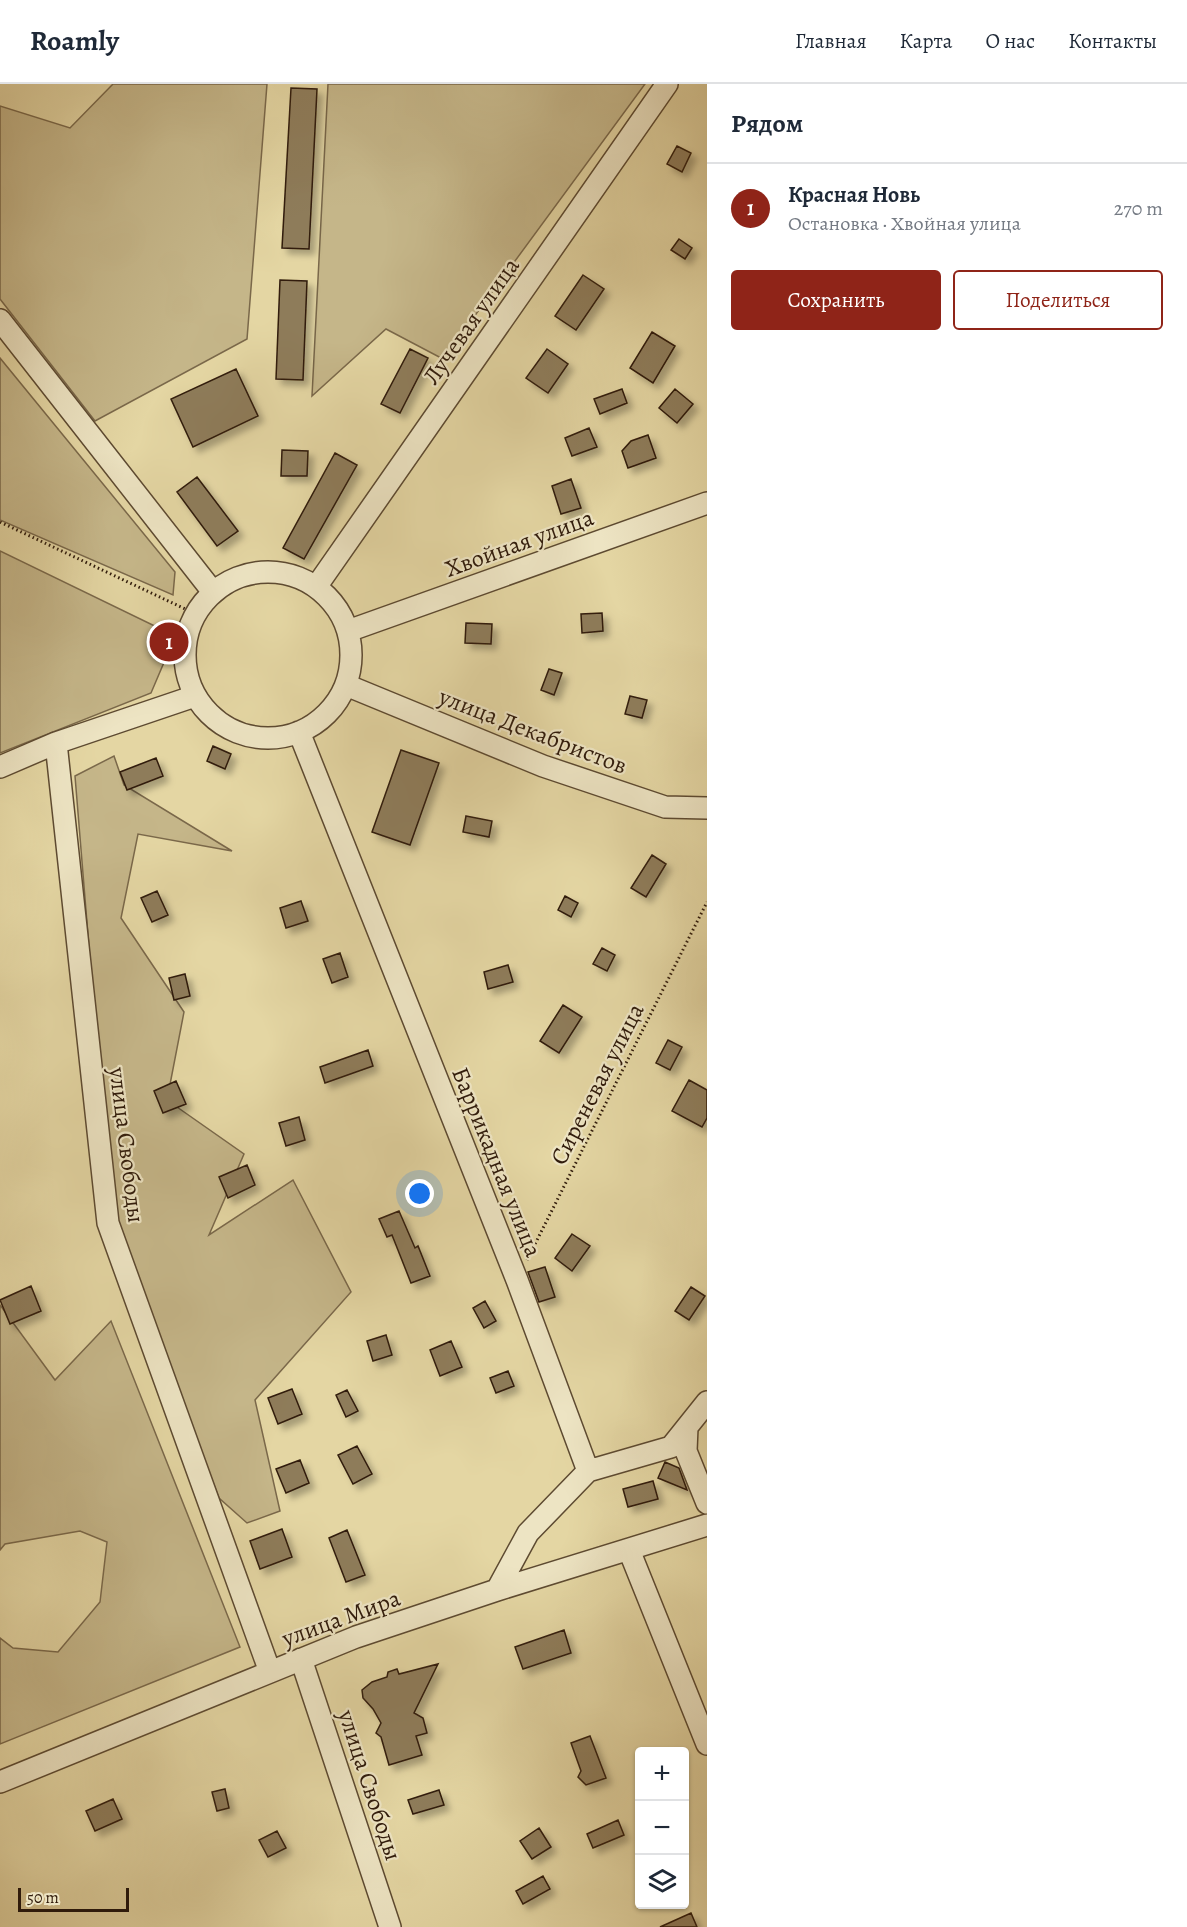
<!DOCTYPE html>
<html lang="ru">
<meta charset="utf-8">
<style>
body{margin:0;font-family:Alegreya,serif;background:#f6f6f7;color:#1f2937}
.controls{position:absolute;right:18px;bottom:18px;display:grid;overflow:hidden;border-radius:6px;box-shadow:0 2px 4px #0004}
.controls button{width:54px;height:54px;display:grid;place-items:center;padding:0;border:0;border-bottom:2px solid #e0e1e3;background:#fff;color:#1f2937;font:30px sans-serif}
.scale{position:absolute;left:18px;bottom:15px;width:111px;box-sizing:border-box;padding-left:6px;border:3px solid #301b0b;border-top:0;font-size:16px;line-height:21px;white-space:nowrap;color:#301b0b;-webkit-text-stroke:4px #ede4c3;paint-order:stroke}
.you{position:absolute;left:420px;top:1110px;width:21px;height:21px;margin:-15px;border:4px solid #fff;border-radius:50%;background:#1a73e8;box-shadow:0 0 0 9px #1a73e833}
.badge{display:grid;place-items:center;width:39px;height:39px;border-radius:50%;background:#8f2418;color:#fff;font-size:20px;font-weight:700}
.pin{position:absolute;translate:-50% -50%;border:3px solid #fff;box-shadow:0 2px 6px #0006}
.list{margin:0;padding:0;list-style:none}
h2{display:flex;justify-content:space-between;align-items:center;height:78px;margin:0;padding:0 24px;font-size:26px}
h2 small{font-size:20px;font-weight:400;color:#747a83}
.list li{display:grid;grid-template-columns:39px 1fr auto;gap:18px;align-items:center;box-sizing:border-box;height:90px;padding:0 24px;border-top:2px solid #e0e1e3}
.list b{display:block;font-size:22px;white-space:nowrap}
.list p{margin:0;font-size:20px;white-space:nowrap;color:#747a83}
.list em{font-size:20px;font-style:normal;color:#747a83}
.actions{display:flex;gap:12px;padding:18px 24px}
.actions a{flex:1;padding:14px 0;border:2px solid #8f2418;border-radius:6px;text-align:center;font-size:21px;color:#8f2418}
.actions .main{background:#8f2418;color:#fff}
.icon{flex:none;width:33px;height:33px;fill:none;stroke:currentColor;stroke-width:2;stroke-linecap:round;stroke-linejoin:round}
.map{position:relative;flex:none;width:707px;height:1843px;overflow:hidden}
header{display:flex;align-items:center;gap:36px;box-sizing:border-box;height:84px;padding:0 30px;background:#fff;border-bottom:2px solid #e0e1e3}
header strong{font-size:28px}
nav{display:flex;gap:33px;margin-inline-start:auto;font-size:21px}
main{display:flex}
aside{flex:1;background:#fff}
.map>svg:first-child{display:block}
</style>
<header>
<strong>Roamly</strong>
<nav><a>Главная</a><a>Карта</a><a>О нас</a><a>Контакты</a></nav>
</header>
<main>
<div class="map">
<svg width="707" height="1843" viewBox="0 0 707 1843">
<defs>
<filter id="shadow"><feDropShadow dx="5.5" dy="5.5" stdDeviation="3" flood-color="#0004"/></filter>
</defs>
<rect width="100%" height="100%" fill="#e4d6a3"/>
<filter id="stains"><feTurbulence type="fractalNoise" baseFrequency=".00333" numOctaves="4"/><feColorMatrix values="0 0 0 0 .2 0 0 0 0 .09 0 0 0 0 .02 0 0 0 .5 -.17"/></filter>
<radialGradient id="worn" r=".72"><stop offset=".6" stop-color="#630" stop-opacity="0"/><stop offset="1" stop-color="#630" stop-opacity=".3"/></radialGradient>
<path fill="#c5b689" stroke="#7a684a" stroke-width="1.5" d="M113,0h154l-20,255 -152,82 -95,-122v-193l70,22z
M328,0h317l-202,275 -57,-30 -74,67z
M0,274l175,214 -2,23 -173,-75z
M0,467l163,79 2,30 -14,33 -151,60z
M114,672l10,29 108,66 -94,-17 -17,84 63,94 -17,88 77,54 -35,81 84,-55 58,112 -96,108 25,111 -33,12 -28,-25 -108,-282 -36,-440z
M0,1221l55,75 56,-59 129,326 -240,97v-106l13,10 45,4 42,-50 7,-60 -27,-11 -75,13 -5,6z"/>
<path fill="#8e7c5a" stroke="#301b0b" stroke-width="1.5" filter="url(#shadow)" d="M291,4l26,1 -8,160 -27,-1z
M677,62l14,7 -9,19 -15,-8z
M679,155l13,9 -7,11 -14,-9z
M583,191l21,14 -28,41 -21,-14z
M280,196l27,1 -4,99 -27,-1z
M652,248l23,14 -22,37 -23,-15z
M410,265l18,9 -28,55 -19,-9z
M547,265l21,15 -20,29 -22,-15z
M236,285l22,47 -65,31 -22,-48z
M622,305l5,14 -27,11 -6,-15z
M675,305l18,15 -16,19 -18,-15z
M589,344l8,19 -25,9 -7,-18z
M648,351l8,23 -28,10 -6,-17 9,-10z
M282,366l26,1 -1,25h-26z
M335,369l22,12 -53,94 -21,-11z
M197,393l41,54 -21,15 -40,-54z
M571,395l10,29 -20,6 -9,-28z
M602,529l1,18 -21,2 -1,-19z
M466,539l26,1 -1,20 -26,-1z
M549,585l13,4 -8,22 -13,-5z
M630,612l17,4 -5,18 -17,-4z
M213,662l18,8 -6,15 -18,-8z
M401,666l38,13 -29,82 -38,-13z
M156,674l7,18 -36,14 -7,-18z
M466,732l26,5 -3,16 -26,-5z
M652,771l14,9 -20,33 -15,-9z
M157,807l11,24 -16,7 -11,-24z
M565,812l13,7 -7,14 -13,-7z
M301,817l7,20 -22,7 -6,-20z
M602,864l13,7 -8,16 -14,-7z
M340,869l8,24 -16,6 -9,-24z
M508,881l5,17 -25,7 -4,-17z
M185,890l5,22 -16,4 -5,-22z
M563,921l19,12 -23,36 -19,-12z
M668,956l14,7 -12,23 -14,-7z
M368,966l5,16 -48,17 -5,-16z
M689,996l18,10v28l-5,9 -30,-16z
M176,997l10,23 -23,9 -9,-22z
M299,1033l6,23 -19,6 -7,-23z
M247,1081l8,20 -27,13 -9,-21z
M399,1127l16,37 3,-2 12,30 -19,7 -19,-48 -5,2 -8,-18z
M572,1150l18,12 -18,25 -17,-13z
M545,1183l10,30 -16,5 -11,-30z
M31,1202l10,25 -31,13 -10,-24z
M691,1203l14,9 -16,24 -14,-9z
M485,1217l11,20 -12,7 -11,-20z
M386,1251l6,20 -19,6 -6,-20z
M451,1257l11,26 -22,9 -10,-26z
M508,1287l6,15 -18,7 -6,-15z
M292,1305l10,25 -24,10 -10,-26z
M347,1306l11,21 -12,6 -10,-22z
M357,1362l15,28 -19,10 -15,-29z
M300,1376l9,23 -23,10 -10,-24z
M665,1378l14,6 8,22 -29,-12z
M653,1397l5,18 -30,8 -5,-18z
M282,1445l10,28 -32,12 -10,-28z
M347,1446l18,45 -19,7 -17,-44z
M564,1546l7,23 -48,16 -8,-22z
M438,1580l-24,49 9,5 4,15 -11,3 6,19 -33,10 -8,-28 -5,-4 5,-10 -8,-14 -10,-11 -1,-8 10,-8 15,-5 1,-5 9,-3 2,5z
M590,1652l16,42 -20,7 -8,-8 3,-6 -10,-28z
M225,1705l4,19 -12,3 -5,-19z
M439,1706l5,15 -31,9 -5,-14z
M113,1715l9,20 -27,12 -9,-20z
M618,1736l6,15 -31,13 -6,-14z
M539,1744l12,19 -19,12 -12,-18z
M277,1747l9,17 -18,9 -9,-17z
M543,1792l7,13 -27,15 -7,-13z
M691,1829l6,14h-37z"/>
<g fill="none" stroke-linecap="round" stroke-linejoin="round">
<defs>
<path id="minor" d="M0,236l213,272
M185 571a83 83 0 1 1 166 0a83 83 0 1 1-166 0Z
M316,503l351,-503
M348,547l359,-128
M346,601l197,81 122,41 42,1
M299,648l218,548 71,191
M56,659l52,480 162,449
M0,683l56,-24 139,-47
M687,1343l-1,24 21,52
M629,1466l78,194
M497,1506l31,-57 60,-62 83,-24 36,-45
M301,1575l89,268
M0,1698l356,-145 141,-47 210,-65"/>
</defs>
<use href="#minor" stroke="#5d4a31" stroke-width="24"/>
<path stroke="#301b0b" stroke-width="3" stroke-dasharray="1.5 3" stroke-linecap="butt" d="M0,438l196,92
M527,1176l180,-358"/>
<use href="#minor" stroke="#ede4c3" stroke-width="21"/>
</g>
<g text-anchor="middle" stroke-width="4.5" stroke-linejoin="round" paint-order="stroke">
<g font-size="24" fill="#301b0b" stroke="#ede4c3">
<text transform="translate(471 237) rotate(-55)" y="8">Лучевая улица</text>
<text transform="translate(519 459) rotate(-20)" y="8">Хвойная улица</text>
<text transform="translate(533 647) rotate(21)" y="8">улица Декабристов</text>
<text transform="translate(597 1000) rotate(-63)" y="8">Сиреневая улица</text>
<text transform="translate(127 1061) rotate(83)" y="8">улица Свободы</text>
<text transform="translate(497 1078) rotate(68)" y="8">Баррикадная улица</text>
<text transform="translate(341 1534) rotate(-20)" y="8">улица Мира</text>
<text transform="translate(370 1701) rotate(72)" y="8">улица Свободы</text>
</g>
</g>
<rect width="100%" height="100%" filter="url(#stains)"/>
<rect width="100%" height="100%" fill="url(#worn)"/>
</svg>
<div class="controls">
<button>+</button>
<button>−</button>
<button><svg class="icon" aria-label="layers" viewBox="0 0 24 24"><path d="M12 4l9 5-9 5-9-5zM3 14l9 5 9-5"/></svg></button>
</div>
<div class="scale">50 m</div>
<div class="you"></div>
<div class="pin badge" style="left:169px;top:558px">1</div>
</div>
<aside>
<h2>Рядом<small></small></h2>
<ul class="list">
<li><span class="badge">1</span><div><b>Красная Новь</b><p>Остановка · Хвойная улица</p></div><em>270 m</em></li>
</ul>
<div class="actions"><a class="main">Сохранить</a><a>Поделиться</a></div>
</aside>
</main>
